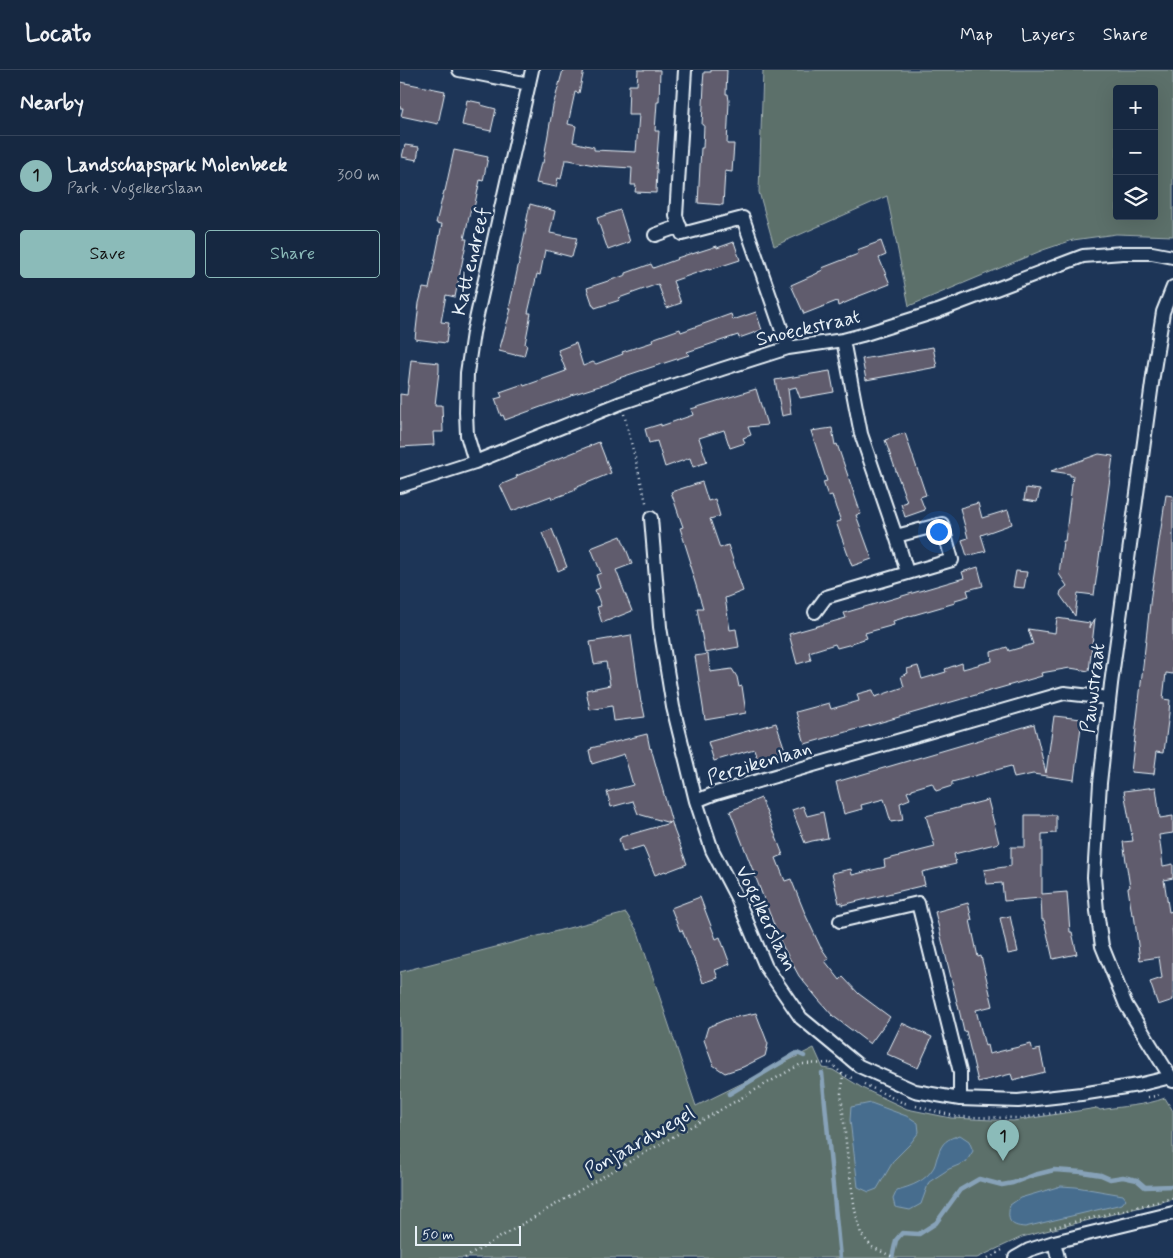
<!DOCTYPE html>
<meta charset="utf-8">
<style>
body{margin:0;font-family:Mynerve,sans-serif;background:#23344c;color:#f1f3f6}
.controls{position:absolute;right:15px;top:15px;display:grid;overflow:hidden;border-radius:5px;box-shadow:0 5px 20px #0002}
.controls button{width:45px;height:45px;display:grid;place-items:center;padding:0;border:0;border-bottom:1px solid #35445a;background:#162841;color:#f1f3f6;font:25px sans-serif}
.scale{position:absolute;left:15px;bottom:12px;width:106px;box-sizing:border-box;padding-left:5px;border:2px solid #e8f1f8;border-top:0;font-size:14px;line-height:18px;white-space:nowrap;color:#e8f1f8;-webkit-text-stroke:4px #1d3557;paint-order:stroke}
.you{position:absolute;left:538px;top:461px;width:18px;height:18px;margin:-12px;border:4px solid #fff;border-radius:50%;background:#1a73e8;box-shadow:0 0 0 8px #1a73e833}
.badge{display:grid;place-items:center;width:32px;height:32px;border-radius:50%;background:#8bbbb9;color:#111;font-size:16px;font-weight:700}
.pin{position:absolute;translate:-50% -41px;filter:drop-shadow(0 1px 2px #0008)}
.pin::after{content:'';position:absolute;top:26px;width:18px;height:15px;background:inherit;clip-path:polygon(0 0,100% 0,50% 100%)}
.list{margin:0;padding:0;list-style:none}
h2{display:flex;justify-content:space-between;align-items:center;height:65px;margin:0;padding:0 20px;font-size:21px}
h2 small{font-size:16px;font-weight:400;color:#9ea6b1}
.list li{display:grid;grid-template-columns:32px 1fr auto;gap:15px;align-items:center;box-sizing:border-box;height:80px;padding:0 20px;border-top:1px solid #35445a}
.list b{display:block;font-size:19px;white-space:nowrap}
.list p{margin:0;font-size:16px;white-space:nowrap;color:#9ea6b1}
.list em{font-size:16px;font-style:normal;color:#9ea6b1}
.actions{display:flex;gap:10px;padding:15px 20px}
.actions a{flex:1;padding:11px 0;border:1px solid #8bbbb9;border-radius:5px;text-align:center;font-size:18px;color:#8bbbb9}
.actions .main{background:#8bbbb9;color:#111}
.icon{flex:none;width:28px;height:28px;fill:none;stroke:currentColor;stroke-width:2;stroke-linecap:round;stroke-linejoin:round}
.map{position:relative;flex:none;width:773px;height:1188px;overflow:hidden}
header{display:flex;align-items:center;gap:30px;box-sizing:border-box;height:70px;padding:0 25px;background:#162841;border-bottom:1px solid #35445a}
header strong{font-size:24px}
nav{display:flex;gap:28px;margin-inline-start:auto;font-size:18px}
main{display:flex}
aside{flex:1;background:#162841}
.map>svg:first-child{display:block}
</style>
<header>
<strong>Locato</strong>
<nav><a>Map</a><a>Layers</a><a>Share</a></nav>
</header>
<main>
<aside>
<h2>Nearby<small></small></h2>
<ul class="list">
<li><span class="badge">1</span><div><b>Landschapspark Molenbeek</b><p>Park · Vogelkerslaan</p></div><em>300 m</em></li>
</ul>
<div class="actions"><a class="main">Save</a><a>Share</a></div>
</aside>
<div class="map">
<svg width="773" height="1188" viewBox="0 0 773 1188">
<rect width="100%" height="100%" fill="#1d3557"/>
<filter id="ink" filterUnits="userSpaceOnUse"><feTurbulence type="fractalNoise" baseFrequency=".02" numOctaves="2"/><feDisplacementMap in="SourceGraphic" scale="10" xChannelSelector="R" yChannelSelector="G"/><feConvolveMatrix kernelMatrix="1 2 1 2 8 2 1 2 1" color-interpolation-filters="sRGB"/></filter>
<g filter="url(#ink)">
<path fill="#5b6f6a" stroke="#a2b0b1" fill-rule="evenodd" d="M363,0h410v166l-57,-2 -43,6 -30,10 -134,56 -22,-110 -113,50 -15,-54zM717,19h37v127h-37z
M226,843l12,19 58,174 118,-58 9,20 10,2 31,19 43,20 44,9 62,3 84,-13 3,2c21,-4 45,-4 65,-12l8,13v88l-151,38 -45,21h-577v-286z"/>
<path fill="#466d8e" stroke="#87a2b8" d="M471,1033l38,14 9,6 1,9 -9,12 -16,16 -17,29 -8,3 -11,-5 -8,-67 1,-13z
M560,1065l9,6 4,10 -7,11 -17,7 -20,13 -8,22 -11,6 -15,-3 -2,-8 4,-9c15,-4 29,-9 37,-23 2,-4 2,-8 4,-12 4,-13 9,-16 22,-20z
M661,1116l15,1 47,8 3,4 -4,5 -97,23c-16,-1 -18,-7 -15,-22l10,-7z"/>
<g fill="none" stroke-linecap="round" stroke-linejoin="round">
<path stroke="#87a2b8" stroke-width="4.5" d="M422,1003l18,185
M329,1024l68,-41 7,3
M492,1188l4,-18 6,-7 17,1 17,-11 24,-33 19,-11 23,6 11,-2 21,-8 20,-5 28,2 19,3 9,4 13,-2 14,3 8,7 28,-1"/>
</g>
<path fill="#605c6d" stroke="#e8f1f8" d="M163,0h21l-5,23 -4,-1 -7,32 8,2 -3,16 21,5v3l42,2 3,-37h-11l1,-30h8l1,-15h22l-1,32h-2l-2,29h4l-3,38h1l-1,24 -21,-1 1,-7h-5l1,-17 -33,-2 -30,-6h-4l-4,19 -3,-1 -2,9 -20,-4 5,-20h2l10,-57z
M311,0h16l-1,24h2l1,7 -2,43h7l-2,28 -7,-1 -2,34 -25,-2 3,-55h2l1,-23h-2l2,-40 -1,-1 1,-12h7z
M0,12l45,9 -7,33 -37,-8 2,-8h-3z
M67,30l14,3v2l15,4 -5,22 -29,-6z
M5,75l14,2 -2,13 -15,-3z
M54,80l34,7 -5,24 -3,-1 -6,28h-3l-7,31h3l-12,58 -9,-2 -5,27 8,1 -3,20 -31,-4 4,-36 4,-15 6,1 13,-65 -6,-1 8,-32h1z
M130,134l25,7 -5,22 27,5 -5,19 -27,-7 -5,25 -3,-1 -9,39h3l-6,31 2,1 -3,11 -8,-2 -1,1 -16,-4 12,-42h-2l17,-80 -1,-1z
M220,140l10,32 -22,8 -11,-32z
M481,171l5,14 -7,3 11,26 -36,14v1l-16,7 -1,-5 -33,13 -13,-29 27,-12v-1l5,-2 -1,-2 36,-14 -1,-4z
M334,172l6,18 -31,10 -1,-1 -35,12 8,22 -14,5 -9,-24 -39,14 1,2 -25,8 -1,-2h-1l-6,-18 39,-13v-2l25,-9 2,4 25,-9 -1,-1 15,-5v1l25,-8v2z
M356,242l6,18 -23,8 -1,-3 -51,17 2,3 -49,16 -24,8v1l-10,4 -35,11v1l-66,24 -2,-5 -2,1 -6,-17 7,-2 -2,-5 23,-8 1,2 42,-15 -8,-21 18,-7 7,23 10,-4 3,2 27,-10 -1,-2 31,-10 -1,-3 28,-10 1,3 50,-18 2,6z
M533,277l4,20 -71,13 -4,-21z
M11,290l28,3v8l-4,34h7l1,27h-10l1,13 -34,2v-53l7,1z
M430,301l4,21 -34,6 -4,-11 -8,2 3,25 -9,2 -7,-36z
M356,319l11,36 -19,2 3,8 -8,3 2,5 -15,5 -6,-18 -25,8 8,24 -14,5 -3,-9 -25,9 -8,-26 -8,2 -4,-14 16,-5v2l32,-11 -2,-6z
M432,358l3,17 2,-1 24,70 -5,1 16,44 -20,7 -16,-44 5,-1 -5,-13 -4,-13 -4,1 -5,-14 4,-1 -16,-50z
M505,363l21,62 -6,2 5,13 -20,7 -4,-13 6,-2 -22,-62z
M199,372l12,31 -36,15 1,2 -24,9 -1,-3 -39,15 -12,-26 17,-7 -1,-2z
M699,384l14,2 -19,139 -16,-2 -3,23 -15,-21 1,-4 6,-5 -8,-12 4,-33h2l8,-65h-3v-2l-19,-3z
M302,412l6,19 7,-2 5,17 -10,3 10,29 8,-3 15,46 -18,7 5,32 6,-1 3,18 -34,6 -8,-45h6l-14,-45h2l-11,-35 3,-1 -12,-35z
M626,418l14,2 -3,12 -13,-2z
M766,425l7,1v178l-7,-1 -3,26 7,1 -1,13 -5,39 -7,-1 -3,23 -23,-2 20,-177z
M578,433l4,15 26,-8 4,14 -31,11 5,16 -19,5 -5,-16 6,-2 -8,-30z
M152,459l15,38 -9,4 -16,-38z
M221,466l11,28 -16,6 16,41 -30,12 -5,-16 4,-1 -6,-16 5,-2 -4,-13 5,-2 -10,-25z
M578,497l5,19 -16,4 2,6 -14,4v3l-62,18 1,4 -29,8 2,5 -15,5v1l-15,4 -2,-4 -26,8 2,8 -14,4 -8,-30 57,-16 -2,-5 120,-35 -2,-6z
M616,501l11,1 -3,16 -11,-1z
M657,548l33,5 -1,5 6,-10 -6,53 -19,-3 -29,5 1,3 -237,68 -9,-32 33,-9 2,6 28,-8 -2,-7 15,-4h1l2,7 29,-10 -3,-11 7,-3 -1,-4 11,-3 4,13 24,-7 -1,-3 17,-6 1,6 29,-8 -1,-9 16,-5 2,4 24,-7 -5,-15 27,4z
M231,565l10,68h1l3,14 -31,4 -2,-15 -22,4 -4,-20 24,-5 -4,-23 -12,2 -4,-22z
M308,584l2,18 22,-3 5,8 2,10 3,-1 4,27 -41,7 -10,-64z
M654,646l28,3 -8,61 -41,-6 -19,4 -3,-12 -59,16v4l-16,5 -4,-8 -20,6v1l-5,2 3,7 -10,4 3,17 -12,2 -7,-23 -23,6 1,4 -18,5 -8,-32 198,-58 12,49z
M376,653l9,27 -28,8 -3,-9 -40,12 -6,-19z
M247,664l3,15 1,-1 23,82 13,34 -21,8 -1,-1 -10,4 -12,-29 -20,6 -4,-13 2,-1v-1l49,-14 -32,-9 -5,-13 -22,6 -4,-15 26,-7 -9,-31 -32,10 -3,-14 3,-1 -1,-1z
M756,717l4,31 13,-2v17l-14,2 4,31 10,-2v14l-9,2 5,32 4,-1v15h-1l1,13v61l-15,5 -8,-23 12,-4 -3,-21 -19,3 -6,-46 -2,1 -4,-27 2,-1 -7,-45 10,-1 -9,-50z
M361,728l22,57 -7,3 9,23 6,-2 15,37 14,30 9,13 -4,2 15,19 3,-3 16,17 31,23 -20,27 -37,-28 -15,-17 -19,-23 -18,-33 -51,-132z
M588,730l11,43 -45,11 2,10 -34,8 3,13 -83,20v-3l-3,1 -7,-30 19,-4 1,6 33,-8 -1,-7 51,-13 -9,-31z
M403,736l4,10 16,-4 5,26 -16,3 -7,2 -13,-33z
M625,745h31v18l-14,1v60l25,-2 3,40h2l5,22 -24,5 -9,-39h-2l-1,-22 -37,3 -2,-18 -15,1 -3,-14 27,-4v-19h14z
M300,827l16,42 4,-2 10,27 -15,6 3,8 -15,5 -7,-21h-1l-13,-32 -2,1 -9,-23z
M568,833l4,17h-2l8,37 3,-1 12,50 -17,4 9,36 2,-1 2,9 42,-10 2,7 7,-2 5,23 -32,8 -2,-6 -33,8 -12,-51 -2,1 -4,-18 -25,-102z
M610,846l8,36 -10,2 -8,-36z
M356,943l12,31 -3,12 -22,11 -18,6 -12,-8 -9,-25 4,-13 19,-8z
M502,953l30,14 -14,31 -31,-14z"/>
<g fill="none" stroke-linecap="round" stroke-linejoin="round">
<defs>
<path id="minor" d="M59,0l70,14
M285,0l-9,146 6,18 61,-16 45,130
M255,165l25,-9
M773,217l-10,25 -10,64 -42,308 -11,99 -6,94 3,34 5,35 24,59 47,76
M75,392l-8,-27 -1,-23 1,-39 6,-40 59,-263
M0,416l75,-24 146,-59 101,-34 66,-21 55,-8 19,-5 76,-24 145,-55 40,-3h29l21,4
M251,448l9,109 13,80 23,94 20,-8 348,-100 45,5
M496,466l11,36
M415,542l11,-15 126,-37 -10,-36 -46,12 -35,-102 -18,-94
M296,731l16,49 25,48 29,69 35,51 58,48 56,25 45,8 58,2 63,-7 57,-9 33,-8
M440,851l78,-18 42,169v27
M654,1172l4,16
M615,1188l14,-8 25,-8 119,-29"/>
</defs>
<use href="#minor" stroke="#e8f1f8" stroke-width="16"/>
<path stroke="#e8f1f8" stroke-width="2.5" stroke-dasharray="1 4" stroke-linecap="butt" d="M224,344l23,92
M431,993l11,11 10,4
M442,1003l1,8 -2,12 7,69 7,48 6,24 11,13 23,11
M464,1014l37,18 8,2
M748,1027l9,-1 2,-3
M516,1036l41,11 65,1 52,-8
M650,1158l123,-30
M65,1188l132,-78 204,-116 30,-1
M588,1188l16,-9"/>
<use href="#minor" stroke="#1d3557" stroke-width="12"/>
</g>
</g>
<g text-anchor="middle" stroke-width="5" stroke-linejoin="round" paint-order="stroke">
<g font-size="20" fill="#e8f1f8" stroke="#1d3557">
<text transform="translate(70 191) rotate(-77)" y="7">Kattendreef</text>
<text transform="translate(408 257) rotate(-13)" y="7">Snoeckstraat</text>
<text transform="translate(692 618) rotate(-83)" y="7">Pauwstraat</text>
<text transform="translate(359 692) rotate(-17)" y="7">Perzikenlaan</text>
<text transform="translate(367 848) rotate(64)" y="7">Vogelkerslaan</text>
<text transform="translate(239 1071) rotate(-30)" y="7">Ponjaardwegel</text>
</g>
</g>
</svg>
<div class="controls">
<button>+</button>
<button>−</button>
<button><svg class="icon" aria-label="layers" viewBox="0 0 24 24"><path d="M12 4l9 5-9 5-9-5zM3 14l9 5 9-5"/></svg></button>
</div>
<div class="scale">50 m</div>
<div class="you"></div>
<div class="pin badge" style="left:603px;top:1091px">1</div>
</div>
</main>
